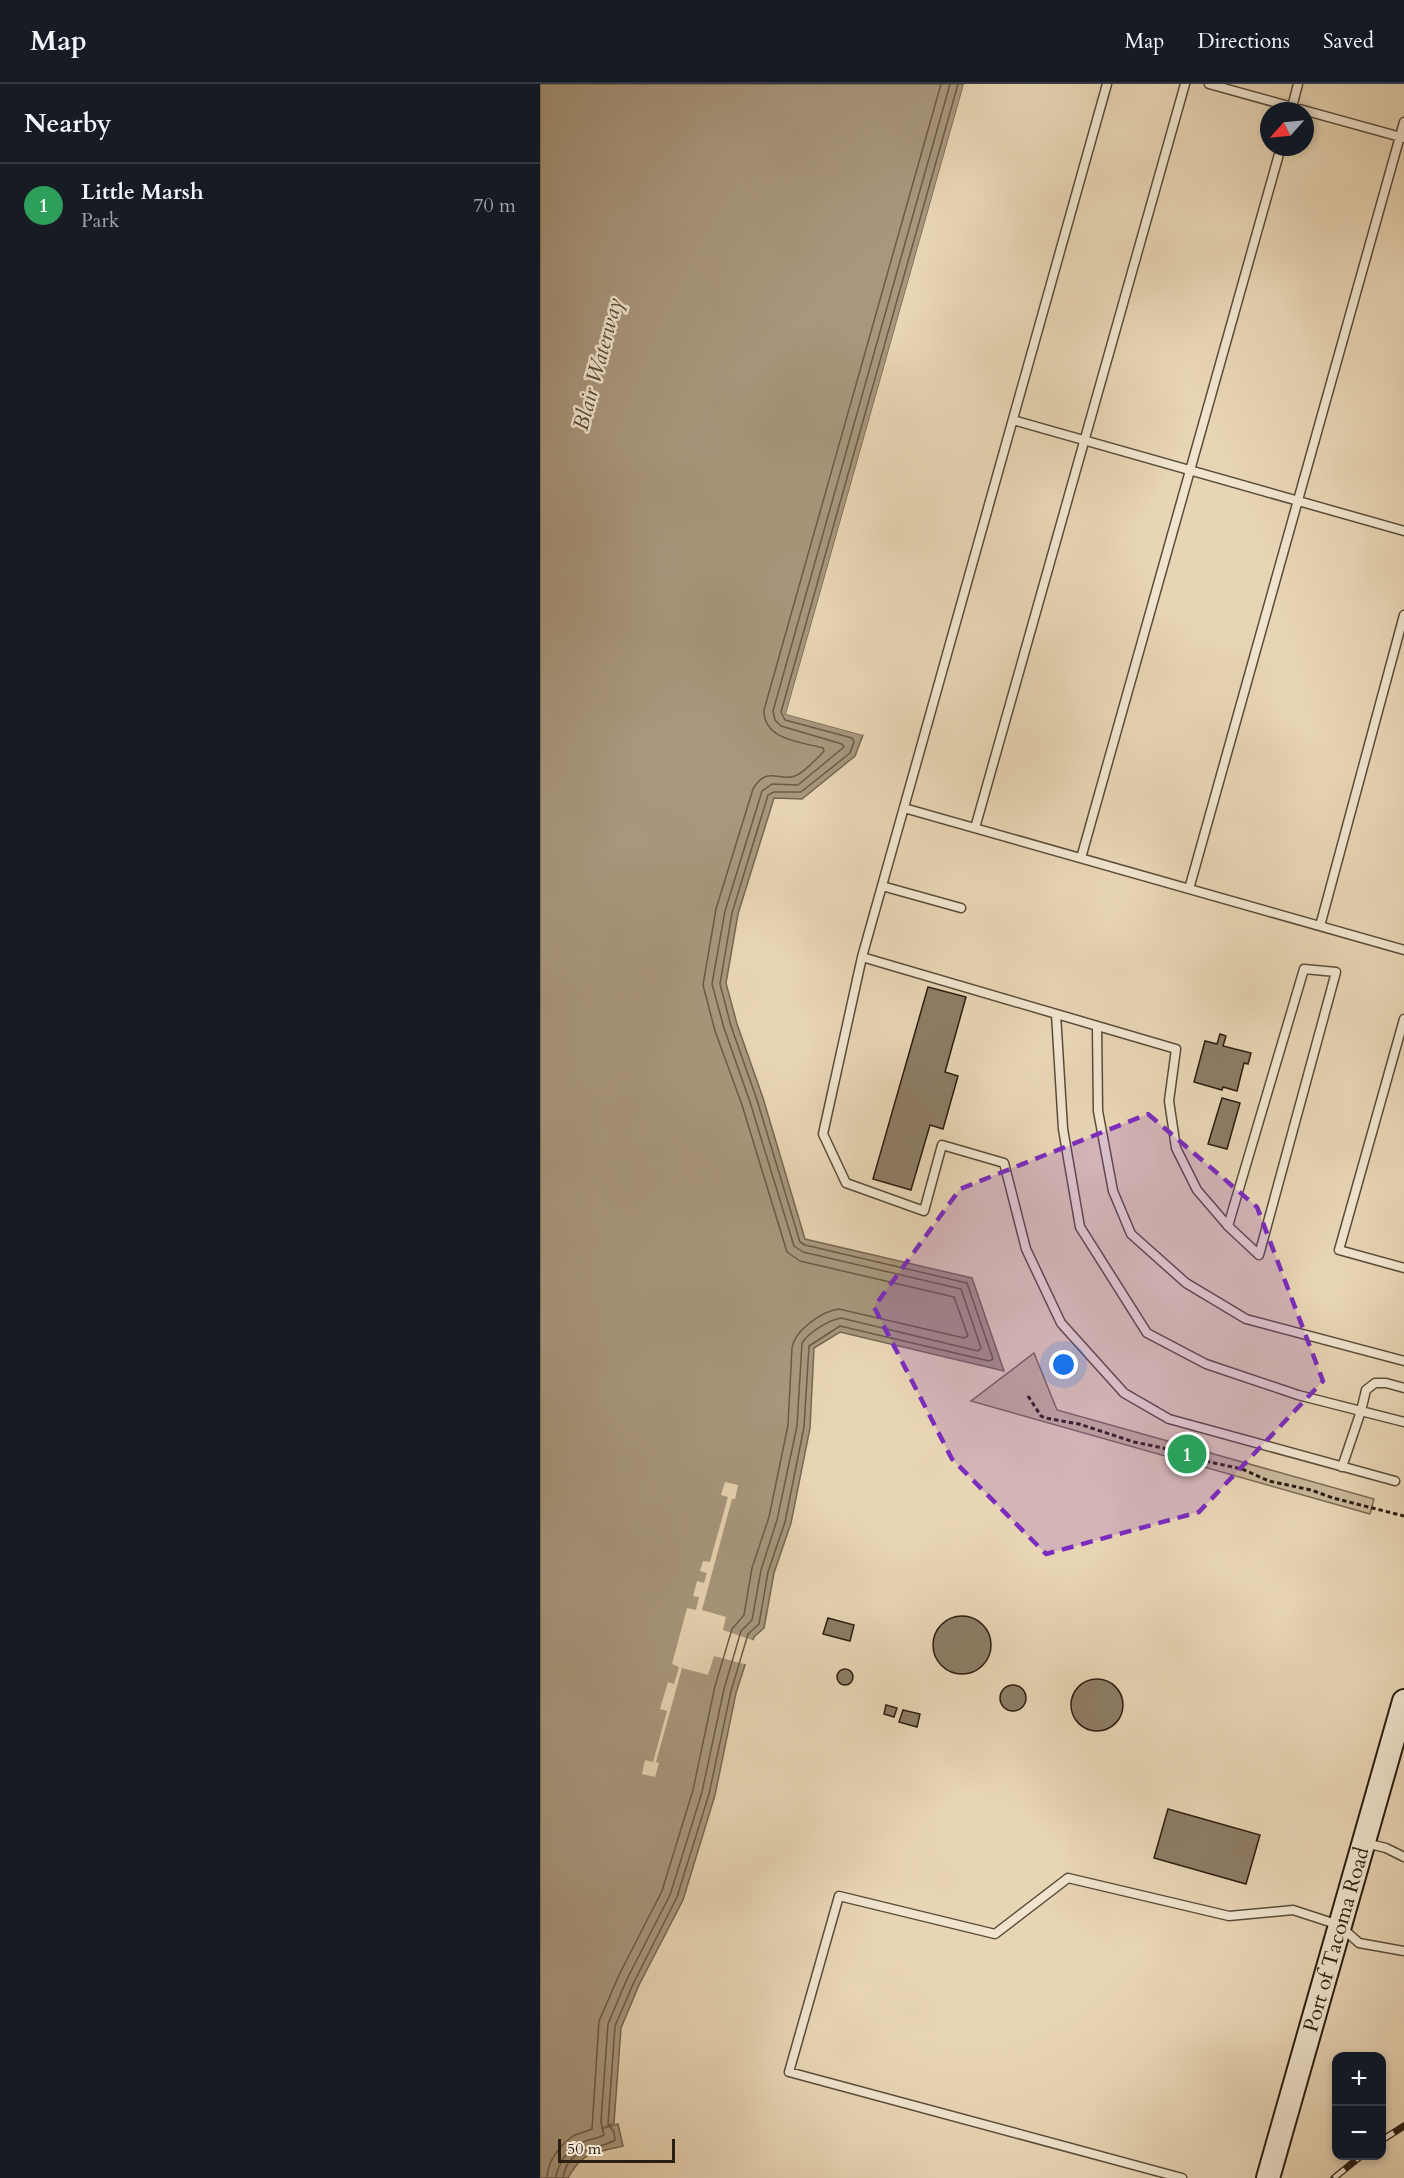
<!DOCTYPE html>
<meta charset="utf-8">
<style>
body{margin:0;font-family:Cardo,serif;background:#242831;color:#f1f3f6}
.controls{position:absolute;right:18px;bottom:18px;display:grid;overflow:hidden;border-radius:12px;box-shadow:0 3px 9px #0003}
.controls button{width:54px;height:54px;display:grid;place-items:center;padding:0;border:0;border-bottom:2px solid #363941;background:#171b24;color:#f1f3f6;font:30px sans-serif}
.compass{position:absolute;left:720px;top:18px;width:54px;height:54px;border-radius:50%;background:#171b24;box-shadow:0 3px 9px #0003;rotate:243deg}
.scale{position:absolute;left:18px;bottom:15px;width:117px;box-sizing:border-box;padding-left:6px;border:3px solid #2b1e12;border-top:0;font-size:16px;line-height:21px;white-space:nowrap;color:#2b1e12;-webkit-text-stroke:4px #f0e4ce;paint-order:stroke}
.you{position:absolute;left:524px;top:1281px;width:21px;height:21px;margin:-15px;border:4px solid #fff;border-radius:50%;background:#1a73e8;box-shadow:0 0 0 9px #1a73e833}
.badge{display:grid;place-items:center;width:39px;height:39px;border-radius:50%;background:#c59692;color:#fff;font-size:20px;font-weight:700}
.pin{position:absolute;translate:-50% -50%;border:3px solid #fff;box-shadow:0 2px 6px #0006}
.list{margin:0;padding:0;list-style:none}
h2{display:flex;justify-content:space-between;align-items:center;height:78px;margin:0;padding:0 24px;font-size:26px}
h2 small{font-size:20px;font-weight:400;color:#9ea1a6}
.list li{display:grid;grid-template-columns:39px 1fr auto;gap:18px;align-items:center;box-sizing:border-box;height:84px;padding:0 24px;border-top:2px solid #363941}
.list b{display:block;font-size:22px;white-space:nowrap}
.list p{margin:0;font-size:20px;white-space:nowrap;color:#9ea1a6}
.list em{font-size:20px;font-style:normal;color:#9ea1a6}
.map{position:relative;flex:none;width:864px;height:2094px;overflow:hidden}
header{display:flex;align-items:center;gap:36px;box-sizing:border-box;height:84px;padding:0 30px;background:#171b24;border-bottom:2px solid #363941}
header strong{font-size:28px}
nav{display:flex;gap:33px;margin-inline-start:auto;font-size:21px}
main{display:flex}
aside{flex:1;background:#171b24}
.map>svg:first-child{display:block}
</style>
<header>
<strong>Map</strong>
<nav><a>Map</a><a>Directions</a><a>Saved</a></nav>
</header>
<main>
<aside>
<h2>Nearby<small></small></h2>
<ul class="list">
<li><span class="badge" style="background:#2e9e5b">1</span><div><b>Little Marsh</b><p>Park</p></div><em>70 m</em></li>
</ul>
</aside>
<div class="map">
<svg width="864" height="2094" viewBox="0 0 864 2094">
<rect width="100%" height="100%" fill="#e8d5b4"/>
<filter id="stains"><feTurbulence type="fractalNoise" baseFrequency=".00333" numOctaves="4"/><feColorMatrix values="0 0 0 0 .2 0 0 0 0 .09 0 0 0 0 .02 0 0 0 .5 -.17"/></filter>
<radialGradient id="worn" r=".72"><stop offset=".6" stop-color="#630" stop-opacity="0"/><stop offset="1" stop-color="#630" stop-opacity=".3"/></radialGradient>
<path fill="#c8b698" stroke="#7a6a55" stroke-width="1.5" d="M494,1269l23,57 317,89 -4,15 -399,-113z"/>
<path fill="#a8977d" stroke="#766752" stroke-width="1.5" d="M0,0h424l-178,630 77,21 -8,21 -53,43 -28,-1 -36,116 -12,69 11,41 26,74 42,141 167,39 32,93 -164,-39 -26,16 -4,80 -19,95 -17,50 -10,55 -10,9 -18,56 -21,102 -32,105 -44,85 -18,43 -7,95 -13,6 17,-5 5,22c-29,7 -40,5 -55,32h-28z"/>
<path fill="#e8d5b4" d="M424,0h3l-177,628 74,20 -1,3 -77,-21z
M185,1398l13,3 -3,14h-3l-30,111 24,7 -3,13 32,11 -7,24 -34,-9 -6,19 -26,-7 -26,94 3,1 -4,14 -13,-3 3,-14 8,2 14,-51 -7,-2 8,-27 6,2 5,-17 -7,-3 15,-56 9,2 3,-13 -6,-1 4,-15 7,2 3,-10 -7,-2 3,-10 7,1 18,-65 -7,-2z"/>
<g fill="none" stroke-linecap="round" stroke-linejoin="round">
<path stroke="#6a5a48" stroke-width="1.5" d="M7,2094c0,-16 13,-33 26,-42 6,-3 13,-4 19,-7l7,-108 20,-46 43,-84 31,-101 22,-104 17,-57 12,-14 8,-47 17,-51 19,-92 4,-77c2,-17 30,-37 47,-39l125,29 4,-2 -14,-39 -154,-36 -13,-9 -45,-147 -27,-74 -12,-46 13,-76 37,-120c14,-24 26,-7 42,-13 8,-3 24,-19 29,-25l-1,-3c-22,-6 -60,-8 -59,-38l177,-626
M16,2094c1,-13 12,-30 25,-35 7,-4 16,-4 23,-8l-3,-13 7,-98 19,-45 43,-84 32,-103 22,-103 17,-58 11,-11 9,-50 16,-50 20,-94 5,-83c7,-11 27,-23 39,-25l137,33 3,-3 -20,-59 -158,-37 -9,-6 -44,-144 -26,-74 -12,-44 13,-73 37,-120 10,-7 26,1 46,-38 -2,-3 -61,-18 -6,-6 -2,-9 177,-627
M23,2094c5,-33 33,-26 52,-38l-1,-8 -6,-8 7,-98 19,-44 43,-85 32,-103 22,-103 17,-57 11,-10 9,-52 17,-50 19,-95 5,-81 31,-20 149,35 4,-2 -26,-76 -162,-38 -5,-3 -43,-142 -26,-74 -11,-42 12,-71 36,-118 6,-3h27l49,-39 4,-11 -2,-4 -67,-18 -4,-8 177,-628"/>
</g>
<path fill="#8d7d66" stroke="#2b1e12" stroke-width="1.5" d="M388,903l38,10 -21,75 13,4 -15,53 -13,-4 -19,65 -38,-11z
M680,950l6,2 -3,10 28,7 -3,11 -4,-1 -7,28 -14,-4 -1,3 -28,-8 11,-41 12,3z
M682,1014l18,5 -13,46 -19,-5z
M393 1561a29 29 0 1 1 58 0a29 29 0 1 1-58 0Z
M288,1534l26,7 -4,16 -27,-7z
M297 1593a8 8 0 1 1 16 0a8 8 0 1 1-16 0Z
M531 1621a26 26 0 1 1 52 0a26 26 0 1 1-52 0Z
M460 1614a13 13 0 1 1 26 0a13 13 0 1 1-26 0Z
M346,1621l11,3 -3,9 -10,-3z
M363,1626l17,4 -3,13 -18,-5z
M628,1725l92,26 -14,49 -92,-26z"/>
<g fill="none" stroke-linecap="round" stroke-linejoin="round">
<defs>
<path id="service" d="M567,0l-245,873 -39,177 23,49 78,28 18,-66 62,18 22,86 35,74 63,70 45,26 226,62
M669,0l195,54
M751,27l7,-27
M473,336l391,111
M364,724l500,142
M435,744l210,-744
M541,774l200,-711
M342,802l79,22
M649,805l215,-767
M780,842l84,-311
M322,873l314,92 -7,52 7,47 21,42 31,36 31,29 77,-283 -32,-3 -76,257
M516,930l7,115 17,98 67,106 59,31 92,31 106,27
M864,935l-65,231 65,18
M557,942l1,85 15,80 18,43 55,49 60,36 158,42
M802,1383l19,-56 5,-21 9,-7h11l18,5
M825,1759l21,5 18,9
M642,2094l-393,-106 50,-176 156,38 73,-56 161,38 64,-6 46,15 20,18 45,8"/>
<g id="secondary">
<path id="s1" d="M728,2094l136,-477"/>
</g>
</defs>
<use href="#service" stroke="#5a4c3a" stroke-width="11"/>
<use href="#secondary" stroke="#2b1e12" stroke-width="26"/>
<path stroke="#2b1e12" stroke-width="3" stroke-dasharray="4.5 3" stroke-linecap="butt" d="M488,1312l13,20 4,2 34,6 55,18 29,6 37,12 42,9 27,12 42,9 22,8 71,18"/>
<use href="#service" stroke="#f0e4ce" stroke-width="8"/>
<use href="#secondary" stroke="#f0e4ce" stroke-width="22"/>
<defs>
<path id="rail" d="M842,2056l22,-14
M794,2094l27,-22"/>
</defs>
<use href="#rail" stroke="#2b1e12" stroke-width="7"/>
<use href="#rail" stroke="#f0e4ce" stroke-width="4.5" stroke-dasharray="14" stroke-linecap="butt"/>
</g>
<path fill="#7b2cbf" fill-opacity="0.2" stroke="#7b2cbf" stroke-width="4.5" stroke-dasharray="12 8" stroke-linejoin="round" d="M608,1030l109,93 66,174 -124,131 -153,42 -94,-95 -78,-152 86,-118z"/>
<g text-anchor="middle" stroke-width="5" stroke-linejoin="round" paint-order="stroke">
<g font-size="21" fill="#2b1e12" stroke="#f0e4ce">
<text dy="7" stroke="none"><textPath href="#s1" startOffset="248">Port of Tacoma Road</textPath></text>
</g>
<g font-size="22" font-style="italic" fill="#574837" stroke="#f0e4ce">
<text transform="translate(57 280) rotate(-75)" y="8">Blair Waterway</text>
</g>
</g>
<rect width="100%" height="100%" filter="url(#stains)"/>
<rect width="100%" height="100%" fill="url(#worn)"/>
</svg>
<div class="controls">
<button>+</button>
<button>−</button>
</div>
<svg class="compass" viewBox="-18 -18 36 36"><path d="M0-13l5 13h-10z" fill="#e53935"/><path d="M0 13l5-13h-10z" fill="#9ea1a6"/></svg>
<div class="scale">50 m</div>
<div class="you"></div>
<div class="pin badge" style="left:647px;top:1370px;background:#2e9e5b">1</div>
</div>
</main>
